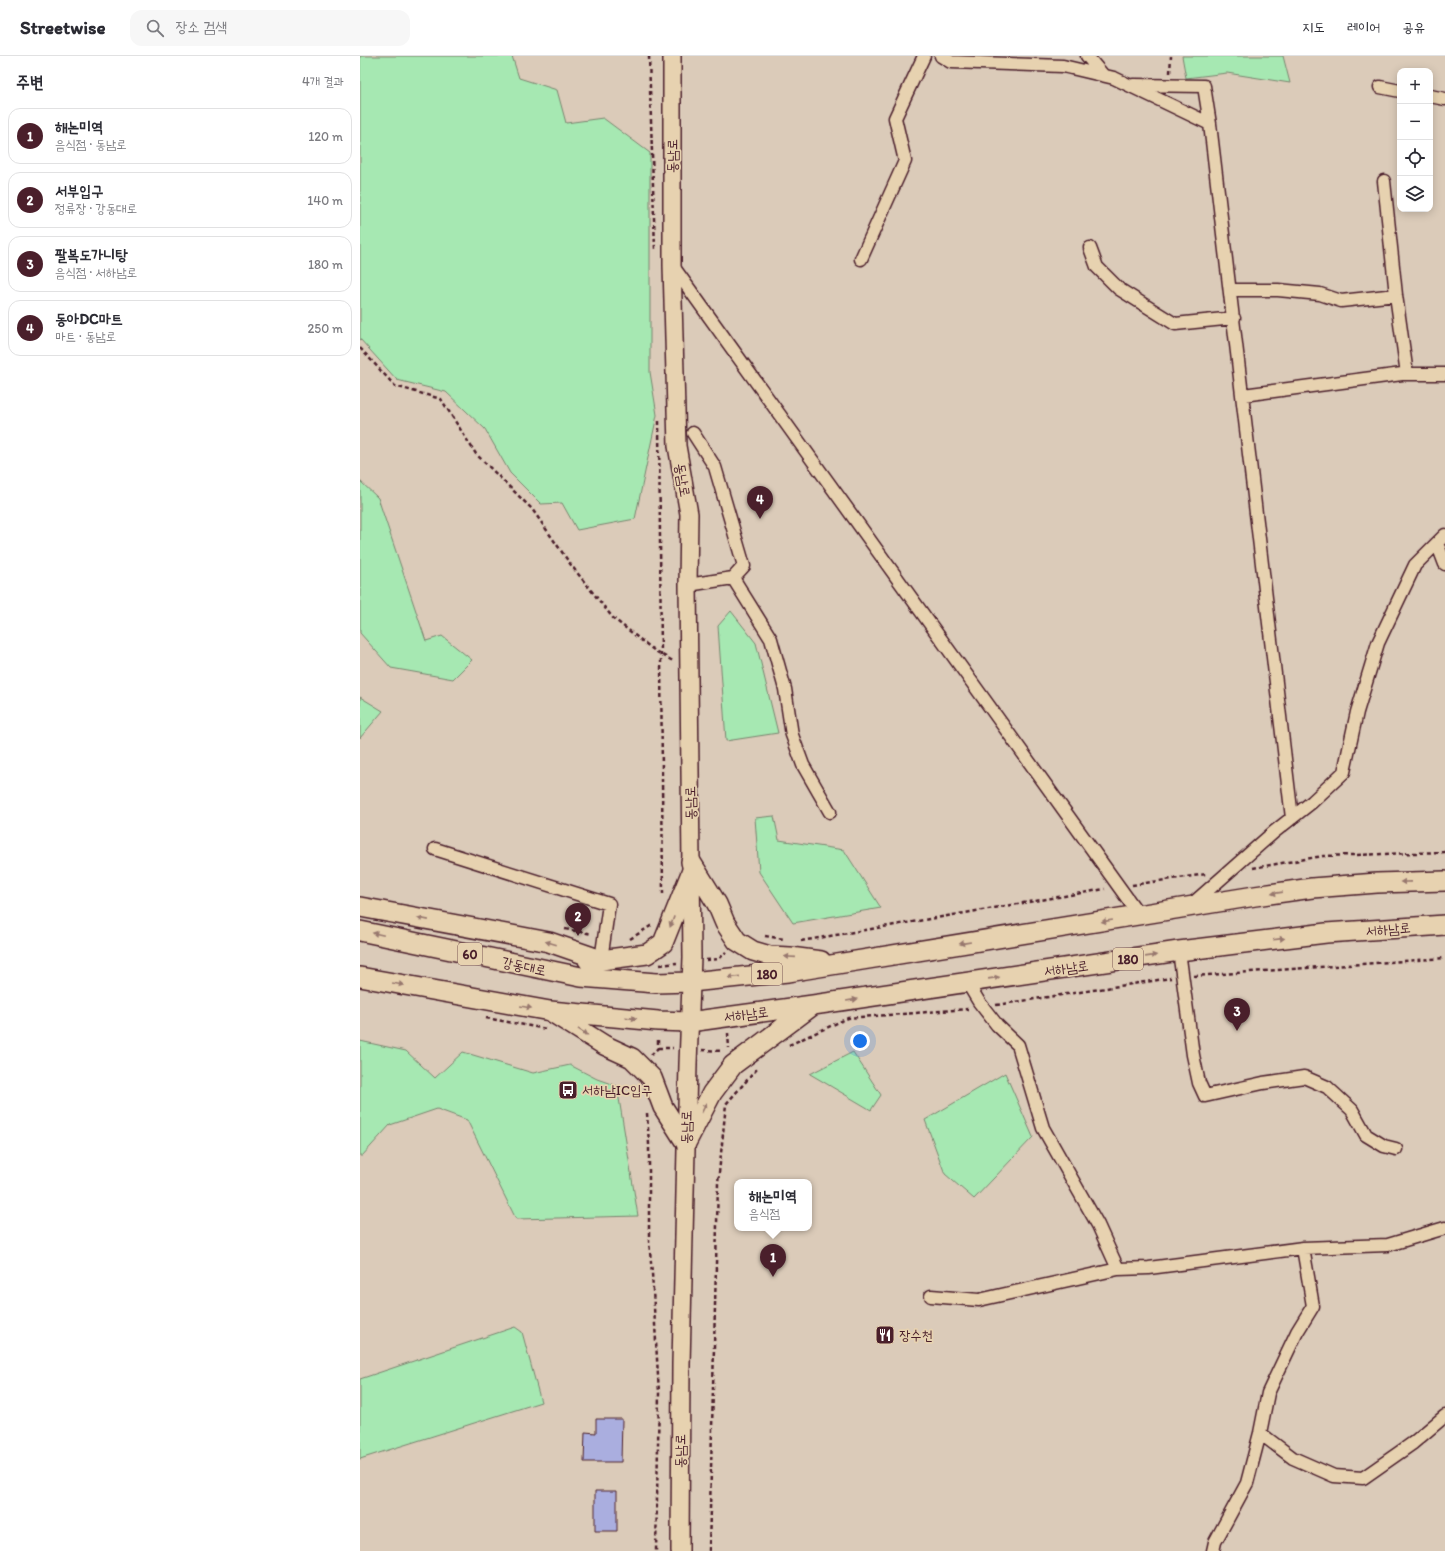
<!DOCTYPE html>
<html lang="ko">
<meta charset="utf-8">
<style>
body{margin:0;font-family:Itim,"Poor Story",sans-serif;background:#f7f7f7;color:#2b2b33}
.controls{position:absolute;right:12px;top:12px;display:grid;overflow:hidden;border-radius:8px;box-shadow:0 2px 10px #0003}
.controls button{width:36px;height:36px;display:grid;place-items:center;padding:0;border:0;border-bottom:1px solid #e1e1e2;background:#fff;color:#2b2b33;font:20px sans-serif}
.you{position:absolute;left:500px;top:985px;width:14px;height:14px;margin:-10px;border:3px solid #fff;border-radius:50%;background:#1a73e8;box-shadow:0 0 0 6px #1a73e833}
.badge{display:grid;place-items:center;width:26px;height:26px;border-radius:50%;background:#4a1f2b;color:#fff;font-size:13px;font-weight:700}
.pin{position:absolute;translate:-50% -33px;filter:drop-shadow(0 1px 2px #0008)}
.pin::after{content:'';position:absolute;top:21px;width:14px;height:12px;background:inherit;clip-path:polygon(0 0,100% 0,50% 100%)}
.popup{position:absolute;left:374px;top:1123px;width:78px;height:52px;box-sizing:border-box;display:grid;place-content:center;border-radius:8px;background:#fff;filter:drop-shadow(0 1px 3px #0005);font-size:13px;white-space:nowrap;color:#7c7c81}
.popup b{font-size:15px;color:#2b2b33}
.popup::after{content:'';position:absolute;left:50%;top:100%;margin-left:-8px;border:8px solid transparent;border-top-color:#fff}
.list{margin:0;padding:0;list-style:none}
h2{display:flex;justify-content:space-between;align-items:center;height:52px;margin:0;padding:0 16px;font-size:17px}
h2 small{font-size:13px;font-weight:400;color:#7c7c81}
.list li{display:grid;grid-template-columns:26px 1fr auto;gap:12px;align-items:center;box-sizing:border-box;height:56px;margin:0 8px 8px;padding:0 8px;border:1px solid #e1e1e2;border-radius:12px}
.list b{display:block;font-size:15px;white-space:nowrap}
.list p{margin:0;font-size:13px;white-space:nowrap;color:#7c7c81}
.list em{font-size:13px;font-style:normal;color:#7c7c81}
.icon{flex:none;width:22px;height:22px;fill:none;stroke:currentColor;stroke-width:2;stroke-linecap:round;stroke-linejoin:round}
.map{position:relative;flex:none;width:1085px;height:1495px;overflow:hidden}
header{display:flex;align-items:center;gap:24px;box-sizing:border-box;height:56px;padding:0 20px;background:#fff;border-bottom:1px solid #e1e1e2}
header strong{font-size:19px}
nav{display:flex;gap:22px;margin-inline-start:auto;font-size:14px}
.search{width:280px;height:36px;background:#f7f7f7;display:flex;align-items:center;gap:10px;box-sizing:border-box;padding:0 14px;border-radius:12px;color:#7c7c81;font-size:15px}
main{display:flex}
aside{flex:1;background:#fff}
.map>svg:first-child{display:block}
</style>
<header>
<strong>Streetwise</strong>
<div class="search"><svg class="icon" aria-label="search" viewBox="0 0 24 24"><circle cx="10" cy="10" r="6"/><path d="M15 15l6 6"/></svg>장소 검색</div>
<nav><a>지도</a><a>레이어</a><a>공유</a></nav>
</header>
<main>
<aside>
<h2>주변<small>4개 결과</small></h2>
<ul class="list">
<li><span class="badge">1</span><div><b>해논미역</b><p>음식점 · 동남로</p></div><em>120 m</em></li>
<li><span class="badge">2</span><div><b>서부입구</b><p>정류장 · 강동대로</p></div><em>140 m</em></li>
<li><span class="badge">3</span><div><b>팔복도가니탕</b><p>음식점 · 서하남로</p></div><em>180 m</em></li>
<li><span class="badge">4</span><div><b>동아DC마트</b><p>마트 · 동남로</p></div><em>250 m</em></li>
</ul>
</aside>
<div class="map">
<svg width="1085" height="1495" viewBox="0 0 1085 1495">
<rect width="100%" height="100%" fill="#dbcbb9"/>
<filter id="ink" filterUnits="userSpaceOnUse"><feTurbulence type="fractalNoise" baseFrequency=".025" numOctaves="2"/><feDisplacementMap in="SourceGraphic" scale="8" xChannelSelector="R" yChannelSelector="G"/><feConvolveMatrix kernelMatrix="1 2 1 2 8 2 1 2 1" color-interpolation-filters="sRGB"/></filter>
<g filter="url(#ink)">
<path fill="#a6e8b2" stroke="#78846e" d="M0,0h152l7,22 38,12 9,33 37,-5 47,35v219l7,43 -22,104 -58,11 -15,-27 -21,1 -31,-31 -25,-44 -39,-37 -49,-12 -37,-41z
M822,0h101l7,27 -63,-10 -41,5z
M0,425l18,17 48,143 16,-5 30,24 -19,19 -62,-11 -31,-35z
M371,555l25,32 22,90 -52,8 -8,-115z
M0,641l23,14 -23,27z
M414,760l5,24 65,10 37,58 -88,15 -34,-51 -4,-54z
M0,985l46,10 29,27 28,-26 70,21 37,-8 27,14 20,7 21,130 -122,3 -49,-99 -30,-11 -47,16 -28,31h-2z
M493,996l28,43 -10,15 -61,-36z
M645,1017l28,64 -59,62 -29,-25 -20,-54z
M155,1271l7,5 19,70 -181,57v-80z"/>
<path fill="#aaaedf" stroke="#4a1f2b" d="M236,1363h26l-1,43h-37l1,-30 11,1z
M235,1435h22v40h-22z"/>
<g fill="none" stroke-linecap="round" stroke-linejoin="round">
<defs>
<path id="street" d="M581,0l10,6 112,4 51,12 96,46 82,694
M727,0l16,19
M773,29l71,1 6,38
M1020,31l20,4
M1070,40l15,3
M1024,125l12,114 11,79
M730,192l7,19 22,22 56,35 59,-6
M501,203l44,-98 -10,-43 29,-62
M312,209l468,651
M870,234h48l42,4 21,7 55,-6
M883,339l159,-21h43
M1077,487l8,21
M373,522l38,61 14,50 7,46 11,30 27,47
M328,529l45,-7 11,-12 -29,-99 -22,-34
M75,793l174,55 -8,56
M830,850l84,-74 38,-30 32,-30 13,-60 21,-69 37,-78 30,-30
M819,895l14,104 6,28 6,13 58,-13 41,-6 23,10 25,23 14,25 18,11 12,3
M607,926l12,20 18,23 21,20 25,83 55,97 20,44
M571,1240l48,4 139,-31 31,-1 154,-20 85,-3 57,-17
M900,1377l33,25 41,18 29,2 50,-35 32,-27
M853,1495l2,-9 32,-59 13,-50 8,-40 29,-61 16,-26 -10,-58"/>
<path id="secondary" d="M312,0v209l5,181 12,68 -1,71 4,372 -4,107 -7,300 -1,187"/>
<path id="primary" d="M331,806l26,42 8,19 12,18 16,10 17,5 20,1 31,4
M0,851l189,35 52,18
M0,875l221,46 75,6 35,-1 97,-10 467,-76 57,-8 65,-5 68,-2
M228,904h13l46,-6 16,-11 28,-70
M0,921l190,34 108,10 31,1 124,-17 366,-54 147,-18 119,-8
M193,957l51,32 28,13 20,20 11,29 23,36
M326,1087l26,-50 21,-28 79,-59"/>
</defs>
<use href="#street" stroke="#4a1f2b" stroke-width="15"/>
<use href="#secondary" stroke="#4a1f2b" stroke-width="20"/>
<use href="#primary" stroke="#4a1f2b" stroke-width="22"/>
<path stroke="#4a1f2b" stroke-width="2.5" stroke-dasharray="4 3" stroke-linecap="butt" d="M289,0l6,194
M810,17l1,-17
M0,292l35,38 46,13 35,55 56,55 39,56 42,53 42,33 18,10
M299,365l4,475
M893,812l70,-12 122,-4
M772,829l74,-11
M205,873l27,5
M405,880l19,3
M270,883l22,-14
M441,885l304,-52
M346,904l13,-1 7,-7
M300,909l17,-2
M834,920l251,-18
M636,949l175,-27
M126,962l60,11
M368,977l1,15
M429,989l59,-27 120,-9
M298,992h15
M342,994l21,1
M291,999l7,-7v-11
M287,1057l2,31v97l3,32 7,120 -3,158
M349,1495l9,-368 8,-79 31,-35"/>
<use href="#street" stroke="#e7d2b0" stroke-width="12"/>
<use href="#secondary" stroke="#e7d2b0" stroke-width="17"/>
<use href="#primary" stroke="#e7d2b0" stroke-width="19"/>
</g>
<defs><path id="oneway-solid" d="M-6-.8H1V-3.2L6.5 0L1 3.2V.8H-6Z"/></defs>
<g fill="#98786e">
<use href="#oneway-solid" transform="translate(1046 826) rotate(179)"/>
<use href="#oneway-solid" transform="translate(917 837) rotate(172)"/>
<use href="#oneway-solid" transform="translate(63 863) rotate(-169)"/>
<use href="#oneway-solid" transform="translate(747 865) rotate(171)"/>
<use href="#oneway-solid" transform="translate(312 866) rotate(111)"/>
<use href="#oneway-solid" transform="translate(18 878) rotate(-168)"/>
<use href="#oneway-solid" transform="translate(919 883) rotate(-7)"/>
<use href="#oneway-solid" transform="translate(191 887) rotate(-164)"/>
<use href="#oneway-solid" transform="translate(605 887) rotate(171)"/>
<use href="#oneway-solid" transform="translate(791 900) rotate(-8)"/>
<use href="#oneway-solid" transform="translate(430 901) rotate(-176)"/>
<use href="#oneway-solid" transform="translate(374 921) rotate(174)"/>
<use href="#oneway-solid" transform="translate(634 922) rotate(-8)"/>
<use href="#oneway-solid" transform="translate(38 928) rotate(10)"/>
<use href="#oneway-solid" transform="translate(492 944) rotate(-9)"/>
<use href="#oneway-solid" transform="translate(166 951) rotate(10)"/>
<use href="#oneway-solid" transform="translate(271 962) rotate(6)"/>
<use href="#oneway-solid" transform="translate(223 976) rotate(32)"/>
<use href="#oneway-solid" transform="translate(344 1052) rotate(-63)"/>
</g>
</g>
<defs>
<symbol id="bus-square" viewBox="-11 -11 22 22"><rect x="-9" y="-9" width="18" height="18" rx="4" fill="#4a1f2b" stroke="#e7d2b0"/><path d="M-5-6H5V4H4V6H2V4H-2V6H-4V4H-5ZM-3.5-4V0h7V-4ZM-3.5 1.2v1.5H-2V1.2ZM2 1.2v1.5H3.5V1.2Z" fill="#fff"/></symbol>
<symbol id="restaurant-square" viewBox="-11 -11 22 22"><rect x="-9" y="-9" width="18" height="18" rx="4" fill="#4a1f2b" stroke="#e7d2b0"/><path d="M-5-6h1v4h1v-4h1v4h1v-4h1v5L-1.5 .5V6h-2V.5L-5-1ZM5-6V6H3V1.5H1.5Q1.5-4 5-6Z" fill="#fff"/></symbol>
</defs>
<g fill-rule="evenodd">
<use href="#bus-square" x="197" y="1023" width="22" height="22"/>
<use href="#restaurant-square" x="514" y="1268" width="22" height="22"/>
</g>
<g text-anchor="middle" stroke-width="3.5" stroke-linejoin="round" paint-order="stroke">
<g fill="#e7d2b0" stroke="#795553" stroke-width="1">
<rect x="98" y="887" width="24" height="22" rx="3"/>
<rect x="753" y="892" width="30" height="22" rx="3"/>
<rect x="392" y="907" width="30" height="22" rx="3"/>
</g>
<g font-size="13" font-weight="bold" fill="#4a1f2b">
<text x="110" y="903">60</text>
<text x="768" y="908">180</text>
<text x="407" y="923">180</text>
</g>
<g font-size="14" fill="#4a1f2b" stroke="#e7d2b0">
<text transform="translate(312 100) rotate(-90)" y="5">동남로</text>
<text transform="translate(323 424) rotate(80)" y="5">동남로</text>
<text transform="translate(330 747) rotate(-91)" y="5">동남로</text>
<text transform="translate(1028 873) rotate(-5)" y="5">서하남로</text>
<text transform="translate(164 910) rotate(12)" y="5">강동대로</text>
<text transform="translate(706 912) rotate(-8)" y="5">서하남로</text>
<text transform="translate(386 958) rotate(-7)" y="5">서하남로</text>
<text transform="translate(326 1071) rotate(-89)" y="5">동남로</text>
<text transform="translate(320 1395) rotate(-90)" y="5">동남로</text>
</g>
<g font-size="14" fill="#4a1f2b" stroke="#e7d2b0" text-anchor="start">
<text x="222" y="1039">서하남IC입구</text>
<text x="539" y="1284">장수천</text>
</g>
</g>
</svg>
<div class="controls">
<button>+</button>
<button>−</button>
<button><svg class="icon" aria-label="locate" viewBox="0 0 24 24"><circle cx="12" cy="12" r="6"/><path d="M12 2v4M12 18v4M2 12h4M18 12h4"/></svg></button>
<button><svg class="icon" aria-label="layers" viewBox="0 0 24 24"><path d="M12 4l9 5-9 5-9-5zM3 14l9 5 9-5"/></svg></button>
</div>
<div class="you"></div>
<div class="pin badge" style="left:413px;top:1221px">1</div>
<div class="popup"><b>해논미역</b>음식점</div>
<div class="pin badge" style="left:218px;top:880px">2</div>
<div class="pin badge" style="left:877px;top:975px">3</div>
<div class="pin badge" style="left:400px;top:463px">4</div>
</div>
</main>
